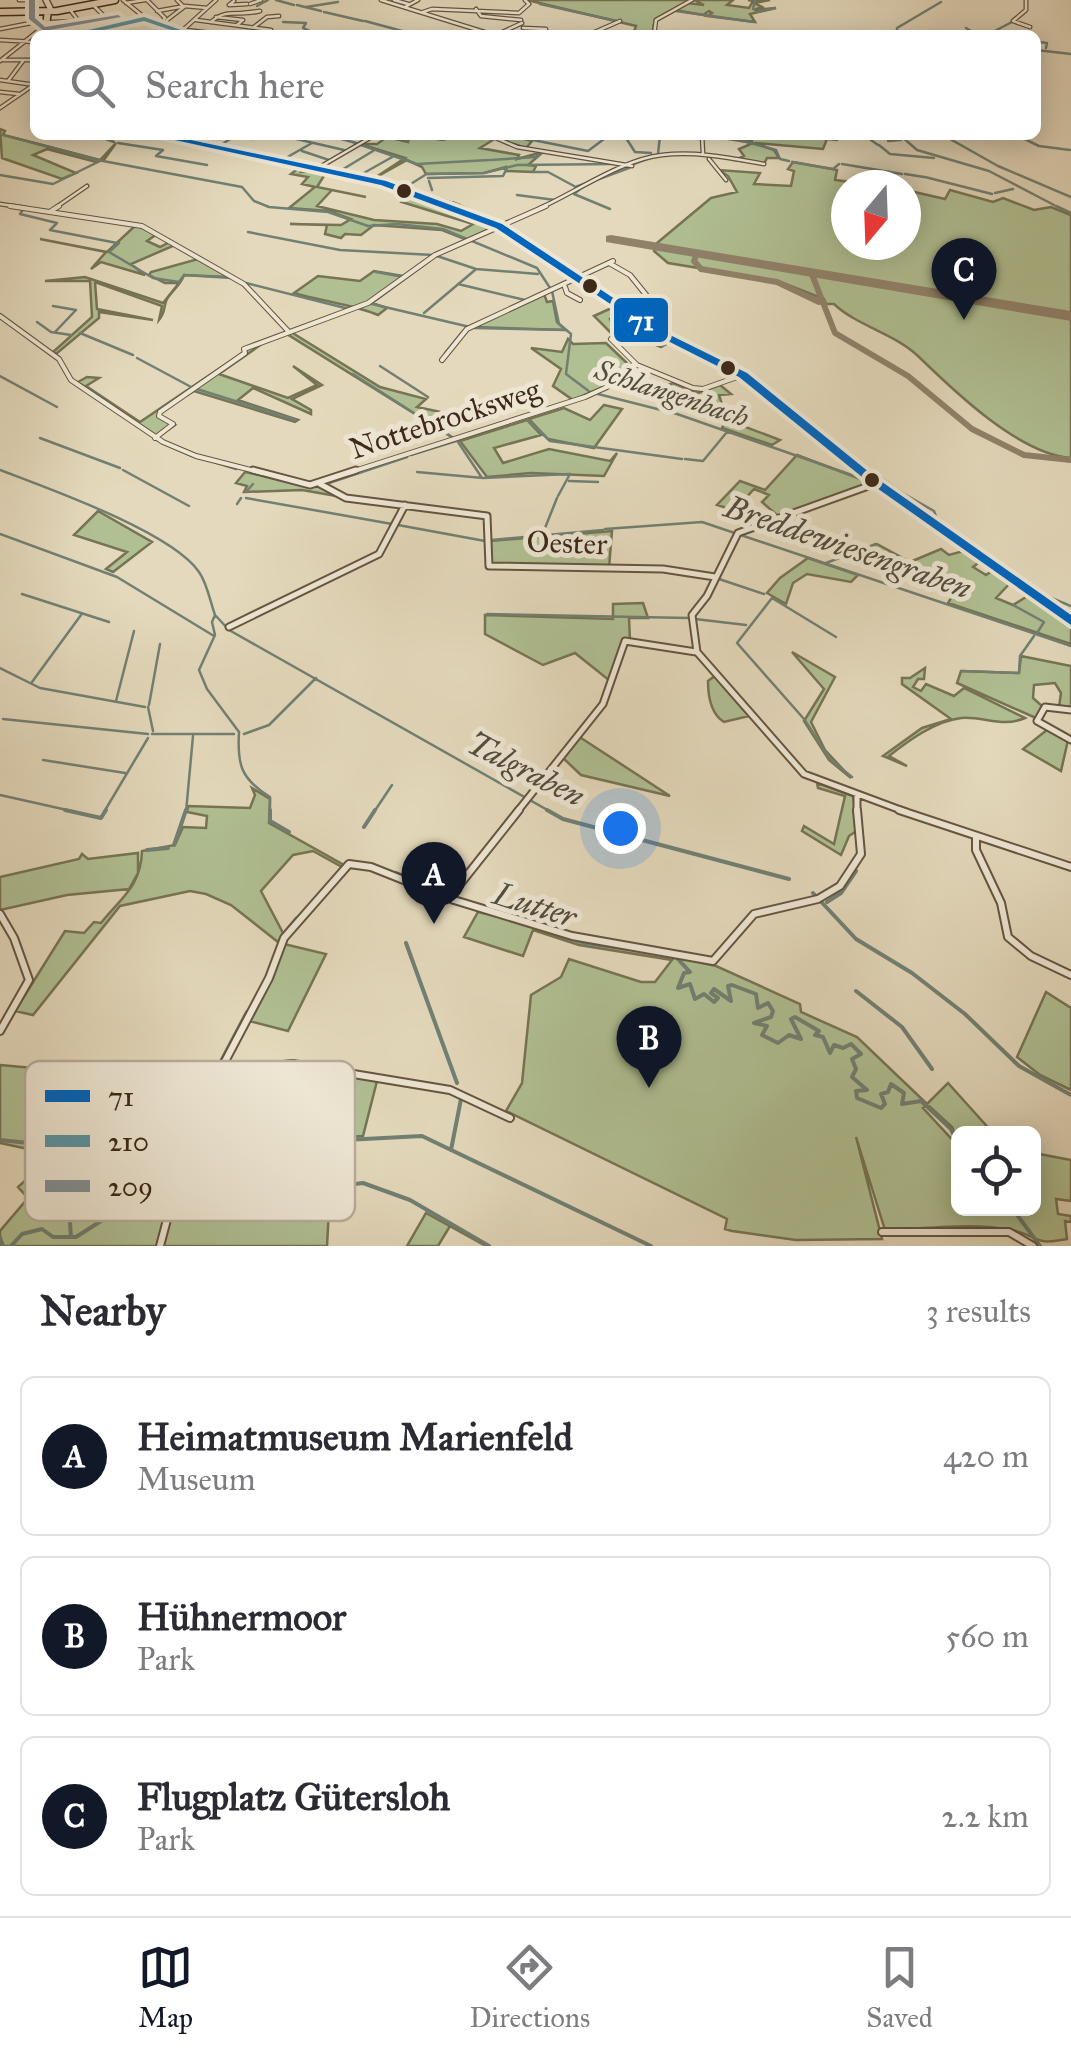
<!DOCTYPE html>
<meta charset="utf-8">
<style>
body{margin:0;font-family:"IM FELL Great Primer",serif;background:#f2f2f3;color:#2b2b33}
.controls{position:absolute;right:30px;bottom:30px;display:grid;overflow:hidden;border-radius:15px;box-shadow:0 5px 25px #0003}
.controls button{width:90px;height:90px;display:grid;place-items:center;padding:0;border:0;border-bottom:2px solid #e1e1e2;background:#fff;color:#2b2b33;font:50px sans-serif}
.compass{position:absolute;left:831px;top:170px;width:90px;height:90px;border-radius:50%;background:#fff;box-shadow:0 5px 25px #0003;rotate:199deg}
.you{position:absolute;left:620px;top:828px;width:35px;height:35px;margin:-25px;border:8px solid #fff;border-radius:50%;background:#1a73e8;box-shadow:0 0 0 15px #1a73e833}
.badge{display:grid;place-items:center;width:65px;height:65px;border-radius:50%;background:#111827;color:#fff;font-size:32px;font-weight:700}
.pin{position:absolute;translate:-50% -82px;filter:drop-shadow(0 2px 5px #0008)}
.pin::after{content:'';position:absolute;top:52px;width:35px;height:30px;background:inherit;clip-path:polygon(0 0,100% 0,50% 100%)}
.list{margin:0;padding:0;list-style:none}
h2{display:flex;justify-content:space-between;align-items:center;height:130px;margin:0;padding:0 40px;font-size:42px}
h2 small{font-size:32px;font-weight:400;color:#7c7c81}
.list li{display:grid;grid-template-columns:65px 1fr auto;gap:30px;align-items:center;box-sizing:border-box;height:160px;margin:0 20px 20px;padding:0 20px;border:2px solid #e1e1e2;border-radius:15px}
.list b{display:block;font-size:38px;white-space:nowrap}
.list p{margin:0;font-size:32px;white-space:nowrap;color:#7c7c81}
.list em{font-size:32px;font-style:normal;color:#7c7c81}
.icon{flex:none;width:55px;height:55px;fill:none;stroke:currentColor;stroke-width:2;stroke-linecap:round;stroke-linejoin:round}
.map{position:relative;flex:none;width:1071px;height:1246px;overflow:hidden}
.search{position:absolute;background:#fff;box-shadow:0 5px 25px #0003;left:30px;right:30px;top:30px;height:110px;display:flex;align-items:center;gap:25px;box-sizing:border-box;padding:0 35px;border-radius:15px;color:#7c7c81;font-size:38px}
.sheet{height:670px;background:#fff}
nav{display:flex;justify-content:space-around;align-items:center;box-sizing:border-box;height:140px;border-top:2px solid #e1e1e2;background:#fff;font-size:28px;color:#7c7c81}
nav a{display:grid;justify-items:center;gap:5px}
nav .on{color:#111827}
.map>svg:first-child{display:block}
</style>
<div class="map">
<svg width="1071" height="1246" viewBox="0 0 1071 1246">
<rect width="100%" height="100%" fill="#e4d9bc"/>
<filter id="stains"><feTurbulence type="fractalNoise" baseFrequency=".002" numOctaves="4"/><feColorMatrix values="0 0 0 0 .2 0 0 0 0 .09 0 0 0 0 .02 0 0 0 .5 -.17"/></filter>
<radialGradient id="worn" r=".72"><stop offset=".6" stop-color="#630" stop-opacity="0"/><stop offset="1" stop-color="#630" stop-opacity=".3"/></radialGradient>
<path fill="#b0c093" stroke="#767455" stroke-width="2.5" d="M527,0h163l-35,19 -3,16h-19l3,-9z
M733,0l-6,5 22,3 4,-7 -5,-1h22l-16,3 8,4 -8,3 22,-2 -26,6 5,8 -48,-6 5,-3 -3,-2 -6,4 -28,-5 12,-7 17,2 -10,-5z
M0,129l5,2 -2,4 97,25 16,-17 -12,17 -8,2 -49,-13 -14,6 43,18 -14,6 -60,-21z
M410,135l33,5 15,-5h50l24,6 -6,7 -30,-10 -16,10 39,7 -2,4 26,-7 -15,13 8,1 -3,6 -27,-1v-4l-22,6 -58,1 -4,-7 -15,-7 -34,19 32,-21 -45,-14h17l10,-7 21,5z
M704,135l48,6 3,-6h85l-3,5 -10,-1 -4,10 -68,-6 19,7 5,8h-12l-3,6 -29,-4 9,-4 -5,-7 14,-6z
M793,162l44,8 -2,10 40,5h-29v60h60v-55l39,9 5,-9 43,12 10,-4 31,12 17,-3 20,8v243c-52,-4 -117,-67 -152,-101 -23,-23 -62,-31 -85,-53h-8l-2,-5 -46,-18 -110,-18 -14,-12 3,-8 54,-45 26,-6 -9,-16 -9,-6 41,3 -6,11 37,2 3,-15 -6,-2z
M301,166l4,1 -4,5 26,-1 -10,16 49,10 -34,-7 -15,16 57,14 63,4 24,7 12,-7 -71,-22 12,-8 79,33 -26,13 -25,-10 -68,-5 -13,10 -16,-1 -4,4 -16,-4 2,-9 -37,-1 51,1 10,-6 -22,-8 -40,-3 26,-21 -13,-3 6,-7 -17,-3z
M136,225l21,9 -10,7 13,6 10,-5 5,3 -44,19 14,11 -44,-13 -10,7 15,-17 -66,-13 67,13z
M436,256l-64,47 15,5 -9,7c-23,-10 -57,-14 -84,-22l24,-17 42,5 14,-10 29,5z
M198,259l31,18 -45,-2c-2,8 -11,15 -17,24 -4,8 -1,13 -8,21l3,-14 -67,-24 2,27 56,11 -54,-8v6l-43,36 -3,-2 39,-35 -2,-36h-45l40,-4 78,26 16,-20h-14l-16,-8 2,-3z
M544,294l3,8 6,-1 4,21 9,8 -93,-3z
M616,306l4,9 -10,4 2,4 21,-5 37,24 -9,5 -26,-11 -22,-1 -19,-19z
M291,332l89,55 46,12 -9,8 24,5 -9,12 23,15 -168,-105z
M568,339l5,5 33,-1 24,23 -24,20 -33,14 -20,-14 8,-17 -30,-21 31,4z
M254,345l5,1 -40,28 69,24 29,-13 -24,-19 29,19 -30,14 19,11v4l-58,-26 -15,12 60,20 -3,2 -101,-31 -35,21 1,6 15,7 -17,12 -80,-55 9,-5 12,1 -13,8 54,36z
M673,383l25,10 22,-8 11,9 -12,1 8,25 53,20 -8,5 -50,-17 4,-8 -35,-15 -26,-19z
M604,405l18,4 -28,39 -46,-9 -19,-20 35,-11 26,12z
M527,420l14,15 -47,13 9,15 46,-14 61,12 7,-8 -13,23 -73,-3 -44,4 -27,-36z
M797,455l74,28 -93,33 -16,-14 7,-7 -15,-6 -10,11 9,7 -3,5 19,7 -3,1 -49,-15 23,-24 25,9z
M245,472l75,15 22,10 -40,-7 -58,2 3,-6 -11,-3z
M98,511l54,31 -39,30 -7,-3 21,-17 -53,-17z
M612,531l-3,37 -119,-5v-22z
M877,544l33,18 31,-13 8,6 18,-5 15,10 -9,7 13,8 9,-6 17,12 -16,17 17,7 18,-11 40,30v20l-123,-41 8,-13 -107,-36z
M808,558l50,17 -7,7 -44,-8 -14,9 -7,21 -19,-11 13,-15z
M643,603l5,15h-19l1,23 -6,-1 -14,41 -35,-28 -32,12 -58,-31v-19l128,4v-15z
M792,652l43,25 -24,45 14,28 26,28 -22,-18 -25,-39 20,-32z
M1021,656l50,10v43l-12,-2 2,-14 -6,-10 -21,2 -1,13 9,8 -6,12 -79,-35 4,-12 58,2z
M925,668l-1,11h-6l-5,8 8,4 5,-7 28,12 10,-8 61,30c-23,10 -41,-2 -64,0 -26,3 -53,23 -72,38l18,10 -24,-10 39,-28 29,-9 -49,-35v-6h8z
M715,676l34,40 -25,6c-13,-8 -16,-26 -16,-41z
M1048,729l20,11 -7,31 -38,-22z
M578,736l92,60 -89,-21 -19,-18z
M817,783l36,13 5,34 -9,6 -8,19 -39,-24 2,-5 30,18 11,-48 -27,-8z
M252,788l18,11 -1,24 75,42 -2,2 -29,-16 -20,4 -32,36 22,42 -5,9 -47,-37 -25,-11 -16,-3 -70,15 -87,109 -18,-4 50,-80 19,2 10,-11 7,1c21,-26 40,-37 41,-72l33,-6 8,-18 23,1 1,-12 -20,-4 1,-6 62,2 5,-13z
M138,853v20l-9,16 -62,6 -67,15v-33l79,-18 3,-5 6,5z
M478,912l238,54 84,38 1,8 56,25 70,67 21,-21 45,50 -35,1v7l-6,-14 -24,-22 -5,3 35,38v62h76v-55l37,7v41l-15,-2 2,15 13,2v6l-6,-1 2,18c-35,7 -27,-3 -55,-9 -40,-8 -87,-1 -127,0l-29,-93 26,102 -86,1 -64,-9 -7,-2 2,-10 -221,-108 16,-28 9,-88 30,-18 8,-18 72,23h14l17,-22 -93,-15 -46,-15 -10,26 -59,-19z
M284,944l42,10 -38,77 -39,-10z
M1046,992l25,16v82l-31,-15 -23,-18z
M0,1065l100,9 7,-8 24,8 -2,9 64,27 -10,30 -107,-34 -2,2 108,35 -16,69 -53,1 52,5 -7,28h-158v-15l28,-33 -10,-11 18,-16 11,-18 -47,-10z
M335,1072l42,9 -14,55 -153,10 -22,-5 14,-34c26,8 79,13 97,-10h12l-1,12h15l10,-13z
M330,1191l-3,55h-164l6,-28h20l73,-19z
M426,1213l60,33 -36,-20 -12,20h-31z"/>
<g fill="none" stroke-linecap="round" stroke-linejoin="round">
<path stroke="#718073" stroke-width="2.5" d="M276,0l18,5
M540,4l77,17
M297,5l24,6
M257,6l11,-6
M306,7l32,-5
M753,9l2,-9
M676,11l78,11
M324,12l39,9
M757,12l18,-4
M365,21l52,14
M283,22l23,1 -3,5 15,7
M966,28l12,7
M897,35v-7l44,-26
M987,35l25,-13
M1039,42l8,1 -1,5
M1036,50l35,4
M0,134l103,27 139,26 12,14 15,6 59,5 40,14 29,-2 46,5 94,39 15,23 7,33 12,10 -5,40 24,18
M95,135l19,7
M237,135l15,4 6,-4
M279,135l65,15
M327,135l29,8
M508,135l80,16 16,-12
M617,135l83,3
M788,135l19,3
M864,135l14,10
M900,135l17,15 72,21 65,34
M943,135l55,31 73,31
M1016,135l23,11 31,4
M703,137h25l48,13 4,9 9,2
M606,138l6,-3
M626,138l9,14 16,1
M193,140l13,-5
M888,141l13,-1
M118,143l45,7 -7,6 51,9
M361,145l56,19 72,-4
M879,145l11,9 44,4
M217,147l20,-12
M302,151l27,9
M658,154l2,-18
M284,159l28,-16
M491,160l45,-3 6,-5
M792,162l41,7 6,-5
M842,164l60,10
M631,165l16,-6
M340,171l33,-20
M534,172h14l26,14
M362,174l32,-18
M426,174l58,-1 33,-8 97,-1
M905,174l19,3
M0,175l53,9 45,-22
M925,177l67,17
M428,178l75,-2 4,-8
M599,179l30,-11
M429,181l3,9
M584,186l-10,8 36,15
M406,187l19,-12
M575,187l12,-4
M995,193l18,-4
M517,195l38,5
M1056,206l15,7
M24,208l-4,6 37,9 -7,7 67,13
M248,232l92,18 93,5
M119,243l-10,9 44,26 26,4 5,-7 47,3
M437,256l39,13 62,5
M376,272l28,5
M246,283l103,26
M458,284l67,16
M372,304l98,23
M53,306l23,4 -21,22
M424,313l51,-43
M37,322l14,10 20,3
M474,328l92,2
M80,333l53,22
M445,353l18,-22
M137,358l56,30
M380,366l48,31
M353,374l100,64
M0,376l57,31
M197,389l98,31
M598,394l79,20 189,66
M528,420l22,21 132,18
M40,438l80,30
M155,439l37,17
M458,442l24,36
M411,455l45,-14
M685,459l18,2 24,-29
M214,462l22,7
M0,470c47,18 172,62 199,102 8,11 11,29 16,43l-3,7 3,13 -16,35 8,19 32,43c-2,33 2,47 31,65v15
M123,470l66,36
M417,472l66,6 87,-4 -12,22
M569,481l29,1
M326,484l81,-27
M892,487l42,24 3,8
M246,492l7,-8
M246,498l146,26
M237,504l4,-6
M398,525l87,16
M605,529l97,-7 369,124
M543,533l14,-35
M0,534l117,43 97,59
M492,540l111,-10
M826,563l50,-19
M719,579l45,15
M1021,579l23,15
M22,594l87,28
M1049,597l22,9
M1013,605l31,17 -7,11
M487,614l202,4
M216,616l13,14 322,182
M695,619l51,6
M836,637l-64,-39 -35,45 67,76 26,40 22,18
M0,668l40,20 105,19
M962,671l57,2 1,-17 14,-20
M32,682l49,-67
M116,701l18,-70
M149,705l11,-61
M148,707l5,24
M3,719l145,15
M152,734h82
M244,734l25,-9 47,-47
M43,760l82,13
M0,795l76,17
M104,812l44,-74
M186,812l7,-76
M374,812l18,-27"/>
<path stroke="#718073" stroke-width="4" d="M65,810l36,8 5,-8
M270,810v11l19,11
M547,810l16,9 226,60
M364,827l11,-17
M174,845l12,-35
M147,850l21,-2
M396,873l29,12
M813,893l43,46 56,34 53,41 54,52 52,29
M827,902l14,-9 15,-22
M512,915l50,15
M286,931l11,-13
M550,932l35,11 44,6
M406,943l51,140
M676,957l14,15 -6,1 -6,15 12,-4 5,15 9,-5 10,8 4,-4 -7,-5 3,-4 17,12 -3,-15 4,-1 24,9 2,14 10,-5 5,8 -2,6 -17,6 13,3 -5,9 16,8 11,-8 12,4 -10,-20 4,-2 24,14 -4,4 8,2 7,16 4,-8 9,3 8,-4 10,10 -9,5 4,10 -4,8 15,13 -11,1 1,7 24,10 4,-4 -4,-10 7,-2 3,-8 13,9 -2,11 19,-3 30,28 7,14
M856,991l46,36 30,42
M274,1063l20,-2
M217,1069l30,-57
M75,1107l108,34
M0,1140c15,2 33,2 47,8 27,13 21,63 24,88
M192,1144l18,3 212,-11 229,110
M451,1150l10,-51
M1012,1208l28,38
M0,1238l3,8
M11,1246l11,-12 20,-5 11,8h23l36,-23 77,-1 72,-17 102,-13 47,17 79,46"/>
<path stroke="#90816a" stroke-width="6" d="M697,253l-3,8 7,8 76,13 42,20
M811,272l24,61 73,43 64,53 52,26 47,5"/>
<path fill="#90816a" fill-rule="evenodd" d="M611,235l460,76v10l-465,-79v-6z"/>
<defs>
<path id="minor-far3" d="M19,0h13
M123,0l26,21 37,9 -16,4
M147,0l18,18 -4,6
M381,0l113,35
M394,0l14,4
M1026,0v10l-13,11 17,6
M234,1l-5,4 18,-1
M126,3l19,-3
M250,4l11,-4
M94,6l29,29
M405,7l13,-7
M476,9l5,7 40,4
M71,11l16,21
M157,11l28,-5 22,2
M423,12l9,-3 87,4 10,-9 -4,-4
M216,17l27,3 -6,5
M167,20l17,-13 -7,-7
M196,20l75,10
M211,22c16,-15 30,-5 49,-11l-18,2
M31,23l46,-2
M254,27l13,-10 12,-1
M523,28l23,1 -1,6
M0,29l31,-6
M184,29l32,-29
M186,30l41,5
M71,35l73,-16
M496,35l26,-12
M588,35l32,-14
M654,35l2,-15 36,-20
M0,40l35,2
M3,60h32
M0,61l38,-30
M0,80l35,5
M8,81l15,-20
M0,92l19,2
M0,108l35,-24
M489,135l28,12 115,19
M702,135l1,19
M709,159l17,21
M318,168l57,-33
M0,204l26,4
M55,208l32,-22
M540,208c36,-16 83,-49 122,-53 35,-4 68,3 102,9"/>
<path id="minor-far2" d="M10,206l132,20 102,58 45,48
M51,211l8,-5
M609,263l21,12 17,21 -16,8
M565,287l2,6 13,7
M0,316l59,43 12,21 92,62 33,14 67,17
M611,339l26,26 56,23 10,1 37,-13
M442,360l25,-31 146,-68
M155,438l18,-14 -14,-8 1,-4 85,-59 -1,-4 124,-46 67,-48 111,-49
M348,473l237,-76 22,-10 27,-23"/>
<path id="minor-far1" d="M253,470l57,15 46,-15
M320,484l26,14 141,18 2,50 174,3 52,8
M874,484l-136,49 -31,63 -15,19 5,37 107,122 102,38
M229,627l150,-73 26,-49
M1071,710l-26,-3 -8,14 34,19
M517,812l86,-108 22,-63 71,11
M857,812v-16"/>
<path id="minor" d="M899,810l172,57
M976,837v13l25,53 7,34 23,19 40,19
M449,898l70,-88
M0,914l14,24 15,42 -29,51
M219,1071l74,-7 157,26 60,28
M882,1232h127l24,14
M160,1246l33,-124 76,-144 15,-40 65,-74 22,3 83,33 118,36 141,25 41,-47 64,-15 22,-13 21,-32 -4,-44"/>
<path id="tertiary" d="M46,0l5,10"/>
<path id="primary-far2" d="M48,11l-2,14 7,10
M0,12l57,-1 58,-11
M156,135l227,48 75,25"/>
<path id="primary-far1" d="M452,206l47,20 164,109 80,40 121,98"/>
<path id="primary" d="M860,470l211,151"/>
</defs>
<use href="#minor-far3" stroke="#665540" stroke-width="5"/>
<use href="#minor-far2" stroke="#665540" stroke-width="6"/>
<use href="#minor-far1" stroke="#665540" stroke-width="9"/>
<use href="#minor" stroke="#665540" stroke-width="10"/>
<use href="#tertiary" stroke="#665540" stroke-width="8"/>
<use href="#primary-far2" stroke="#3c2917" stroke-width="9"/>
<use href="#primary-far1" stroke="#3c2917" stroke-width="10"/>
<use href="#primary" stroke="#3c2917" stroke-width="14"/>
<use href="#minor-far3" stroke="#ede6d3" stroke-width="2.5"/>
<use href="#minor-far2" stroke="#ede6d3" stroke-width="4"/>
<use href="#minor-far1" stroke="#ede6d3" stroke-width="5"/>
<use href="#minor" stroke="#ede6d3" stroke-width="6"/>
<use href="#tertiary" stroke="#ede6d3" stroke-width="5"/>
<use href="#primary-far2" stroke="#e4d9bc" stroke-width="6"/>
<use href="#primary-far1" stroke="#e4d9bc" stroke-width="8"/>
<use href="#primary" stroke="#e4d9bc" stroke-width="10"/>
<defs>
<path id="bus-1" d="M152,135h15l219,46 116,43 164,109 81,40 128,104 196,138v10l-204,-144 -128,-104 -79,-40 -164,-109 -115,-43z"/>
<path id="bus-2" d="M144,17l37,13 -9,5h-10l9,-5 -27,-9 -63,14h-14z"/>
<path id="bus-3" d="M29,0h6v18l10,9 73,-12 3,2 -77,14 -15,-12z"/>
</defs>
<use href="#bus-1" stroke="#ede6d3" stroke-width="8"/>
<use href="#bus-2" stroke="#ede6d3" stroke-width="8"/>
<use href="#bus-3" stroke="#ede6d3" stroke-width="8"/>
<use href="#bus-1" fill="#0065bd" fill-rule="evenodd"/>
<use href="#bus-2" fill="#5b96a3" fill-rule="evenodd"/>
<use href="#bus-3" fill="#849096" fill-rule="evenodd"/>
</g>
<g fill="#3c2917" stroke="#ede6d3" stroke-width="4">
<circle cx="404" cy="191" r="9"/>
<circle cx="590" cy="286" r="9"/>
<circle cx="728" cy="368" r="9"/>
<circle cx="872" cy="480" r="9"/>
</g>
<g text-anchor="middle" stroke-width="10" stroke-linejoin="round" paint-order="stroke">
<g font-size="28" font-style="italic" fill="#524d3e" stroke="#ede6d3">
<text transform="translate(672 393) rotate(18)" y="10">Schlangenbach</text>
</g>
<g font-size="30" fill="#3c2917" stroke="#ede6d3">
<text transform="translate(445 419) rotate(-18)" y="10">Nottebrocksweg</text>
<text transform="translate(567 543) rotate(2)" y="10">Oester</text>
</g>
<g font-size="32" font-style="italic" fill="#524d3e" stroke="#ede6d3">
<text transform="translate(848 547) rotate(19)" y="11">Breddewiesengraben</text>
<text transform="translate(526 769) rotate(27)" y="11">Talgraben</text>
<text transform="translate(535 905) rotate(17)" y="11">Lutter</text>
</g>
</g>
<rect x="25" y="1061" width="330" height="160" rx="15" fill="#ede6d3" stroke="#b8ad9b" stroke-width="2.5"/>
<rect x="45" y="1090" width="45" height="12" fill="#0065bd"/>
<rect x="45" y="1135" width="45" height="12" fill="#5b96a3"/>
<rect x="45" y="1180" width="45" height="12" fill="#849096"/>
<g font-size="28" fill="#3c2917">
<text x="108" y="1106">71</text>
<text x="108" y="1151">210</text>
<text x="108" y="1196">209</text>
</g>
<rect stroke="#ede6d3" stroke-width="4" x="612" y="296" width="58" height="48" rx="10" fill="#0065bd"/>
<g font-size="28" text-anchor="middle" font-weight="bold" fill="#fff">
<text x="641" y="330">71</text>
</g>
<rect width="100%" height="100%" filter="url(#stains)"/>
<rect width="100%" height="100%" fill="url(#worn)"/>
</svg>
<div class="controls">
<button><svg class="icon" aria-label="locate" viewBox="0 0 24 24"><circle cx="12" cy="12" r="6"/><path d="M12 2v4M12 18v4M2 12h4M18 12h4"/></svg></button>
</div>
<svg class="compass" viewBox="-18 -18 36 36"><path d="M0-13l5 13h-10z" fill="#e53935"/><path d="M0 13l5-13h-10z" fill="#7c7c81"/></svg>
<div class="you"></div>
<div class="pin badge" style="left:434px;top:924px">A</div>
<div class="pin badge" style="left:649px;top:1088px">B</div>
<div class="pin badge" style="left:964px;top:320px">C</div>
<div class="search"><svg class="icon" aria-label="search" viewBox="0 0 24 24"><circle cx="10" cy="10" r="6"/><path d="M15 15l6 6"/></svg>Search here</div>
</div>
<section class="sheet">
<h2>Nearby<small>3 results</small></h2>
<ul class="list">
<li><span class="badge">A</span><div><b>Heimatmuseum Marienfeld</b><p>Museum</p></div><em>420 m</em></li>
<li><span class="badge">B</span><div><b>Hühnermoor</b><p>Park</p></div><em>560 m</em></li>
<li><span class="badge">C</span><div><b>Flugplatz Gütersloh</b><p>Park</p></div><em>2.2 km</em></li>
</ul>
</section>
<nav>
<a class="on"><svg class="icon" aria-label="map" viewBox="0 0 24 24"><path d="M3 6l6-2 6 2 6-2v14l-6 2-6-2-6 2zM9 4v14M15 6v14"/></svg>Map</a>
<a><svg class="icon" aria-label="directions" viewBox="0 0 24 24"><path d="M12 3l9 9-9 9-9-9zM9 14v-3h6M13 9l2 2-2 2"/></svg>Directions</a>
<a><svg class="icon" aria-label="saved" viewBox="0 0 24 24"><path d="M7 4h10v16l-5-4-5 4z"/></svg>Saved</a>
</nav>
